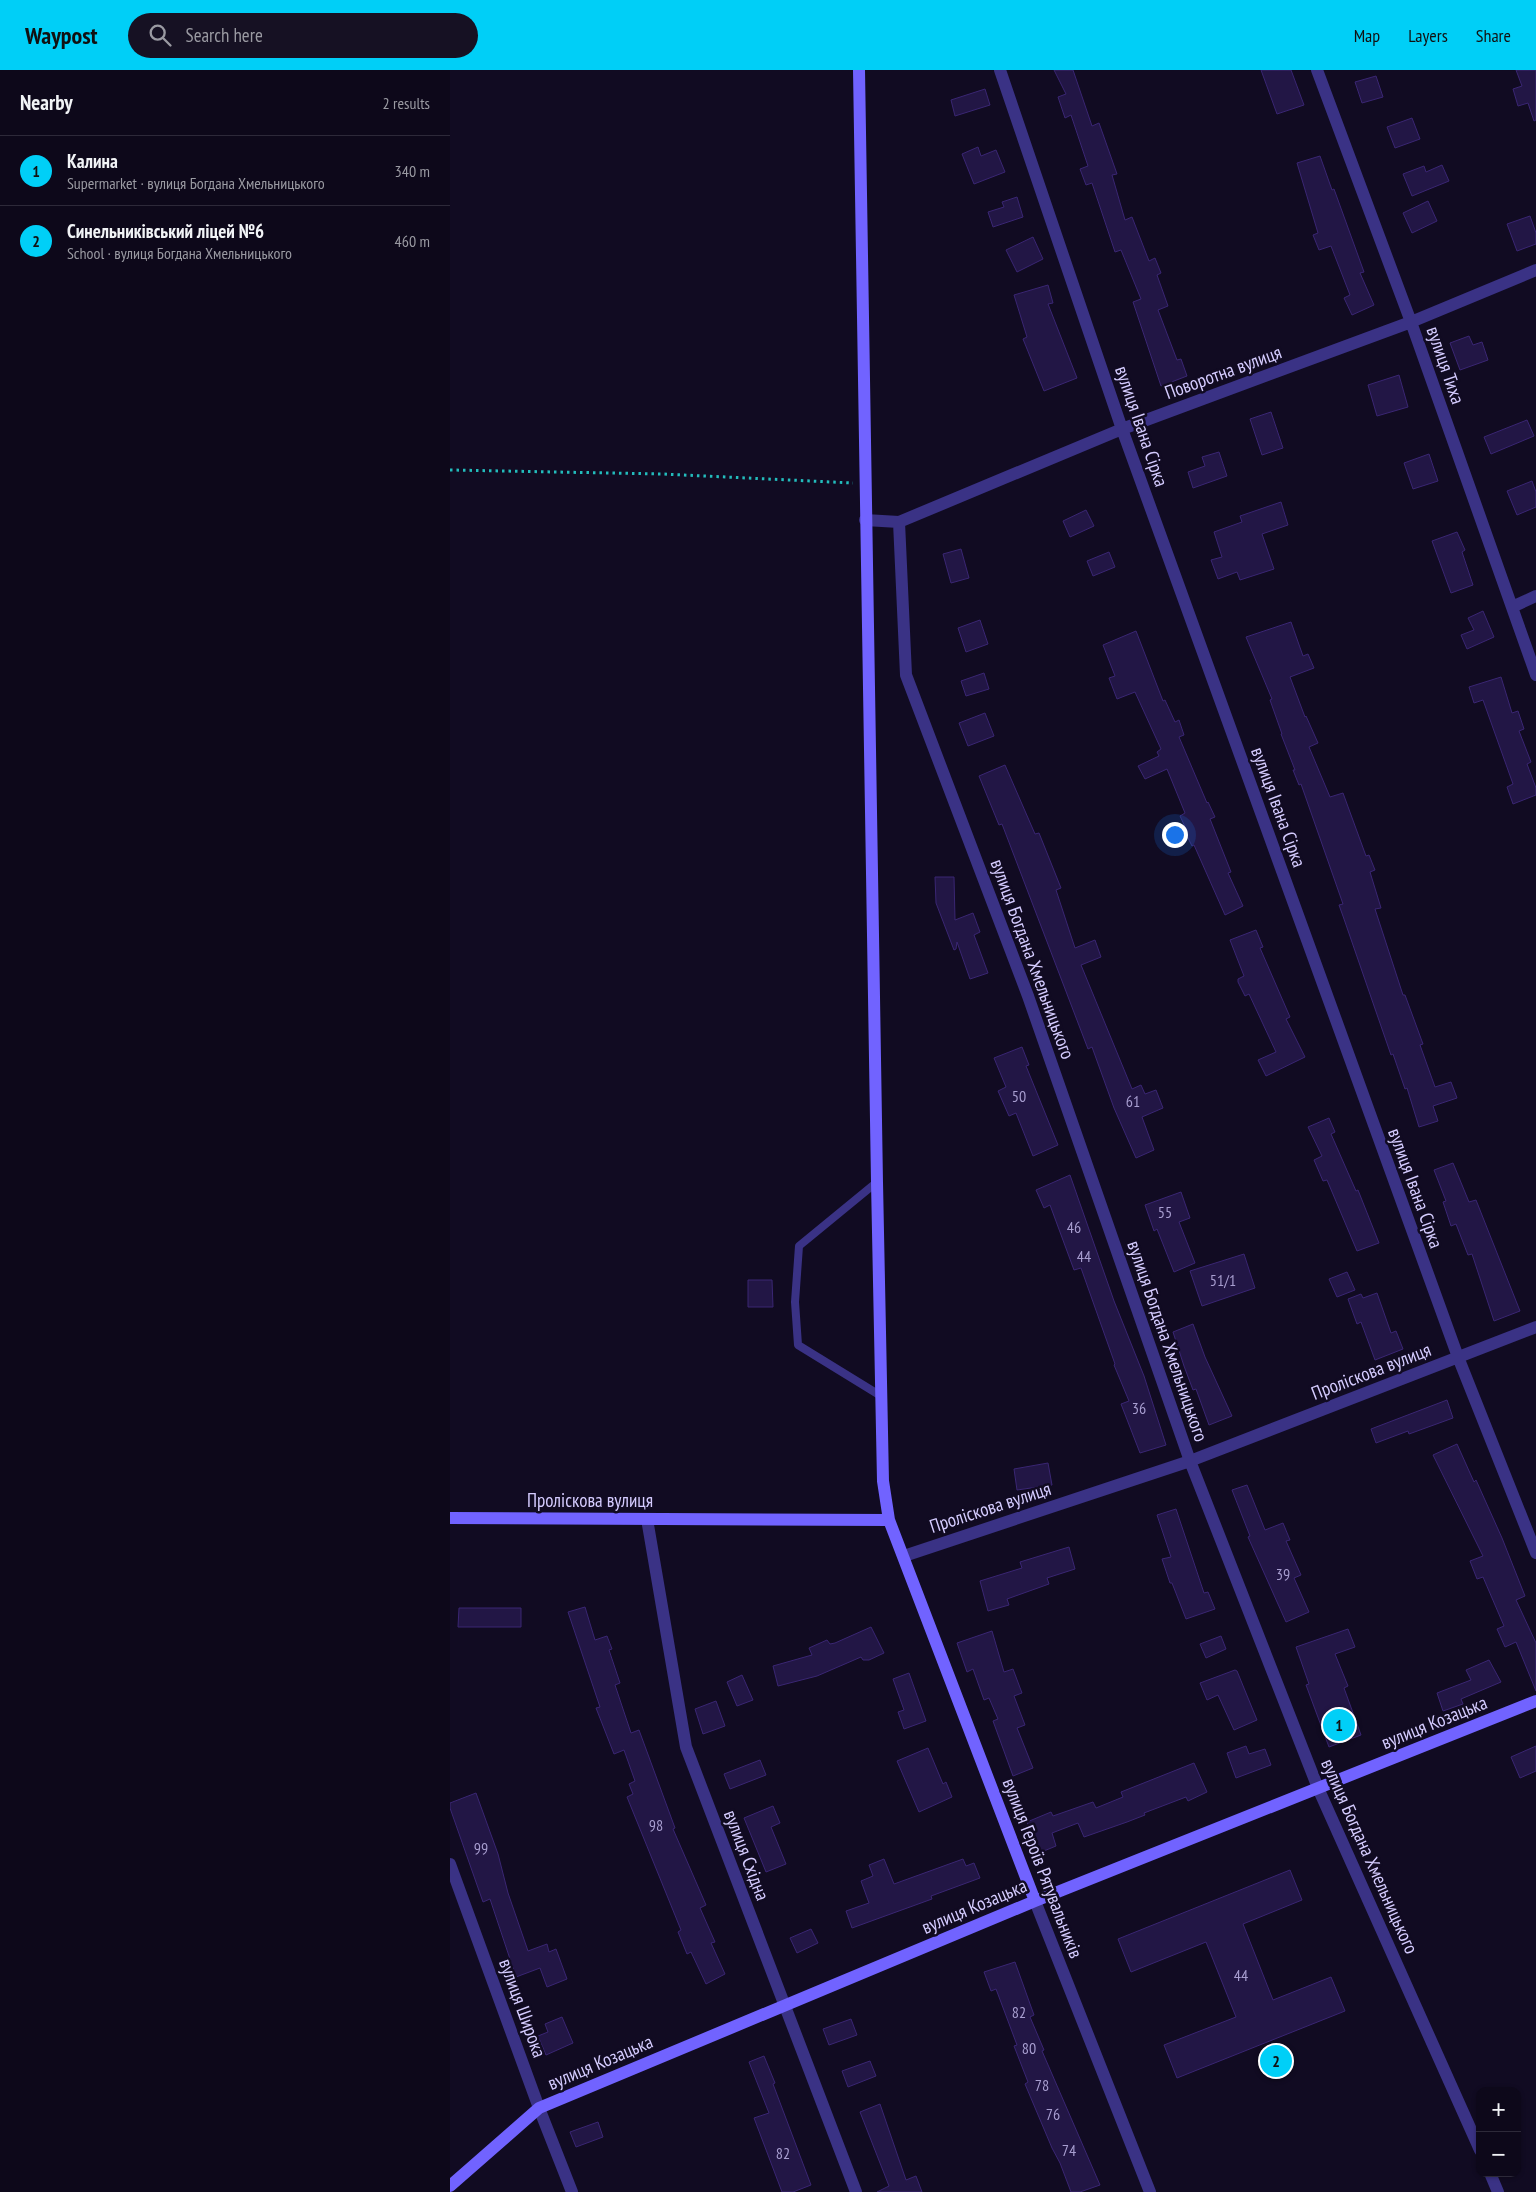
<!DOCTYPE html>
<meta charset="utf-8">
<style>
body{margin:0;font-family:"PT Sans Narrow",sans-serif;background:#161123;color:#f1f3f6}
.controls{position:absolute;right:15px;bottom:15px;display:grid;overflow:hidden;border-radius:10px;box-shadow:0 1px 4px #0004}
.controls button{width:45px;height:45px;display:grid;place-items:center;padding:0;border:0;border-bottom:1px solid #2d2939;background:#0d081a;color:#f1f3f6;font:25px sans-serif}
.you{position:absolute;left:724px;top:764px;width:18px;height:18px;margin:-12px;border:4px solid #fff;border-radius:50%;background:#1a73e8;box-shadow:0 0 0 8px #1a73e833}
.badge{display:grid;place-items:center;width:32px;height:32px;border-radius:50%;background:#00cff7;color:#111;font-size:16px;font-weight:700}
.pin{position:absolute;translate:-50% -50%;border:2px solid #fff;box-shadow:0 1px 5px #0006}
.list{margin:0;padding:0;list-style:none}
h2{display:flex;justify-content:space-between;align-items:center;height:65px;margin:0;padding:0 20px;font-size:21px}
h2 small{font-size:16px;font-weight:400;color:#9a9aa2}
.list li{display:grid;grid-template-columns:32px 1fr auto;gap:15px;align-items:center;box-sizing:border-box;height:70px;padding:0 20px;border-top:1px solid #2d2939}
.list b{display:block;font-size:19px;white-space:nowrap}
.list p{margin:0;font-size:16px;white-space:nowrap;color:#9a9aa2}
.list em{font-size:16px;font-style:normal;color:#9a9aa2}
.icon{flex:none;width:28px;height:28px;fill:none;stroke:currentColor;stroke-width:2;stroke-linecap:round;stroke-linejoin:round}
.map{position:relative;flex:none;width:1086px;height:2122px;overflow:hidden}
header{display:flex;align-items:center;gap:30px;box-sizing:border-box;height:70px;padding:0 25px;background:#00cff7;color:#111}
header strong{font-size:24px}
nav{display:flex;gap:28px;margin-inline-start:auto;font-size:18px}
.search{width:350px;height:45px;background:#161123;display:flex;align-items:center;gap:12px;box-sizing:border-box;padding:0 18px;border-radius:28px;color:#9a9aa2;font-size:19px}
main{display:flex}
aside{flex:1;background:#0d081a}
.map>svg:first-child{display:block}
</style>
<header>
<strong>Waypost</strong>
<div class="search"><svg class="icon" aria-label="search" viewBox="0 0 24 24"><circle cx="10" cy="10" r="6"/><path d="M15 15l6 6"/></svg>Search here</div>
<nav><a>Map</a><a>Layers</a><a>Share</a></nav>
</header>
<main>
<aside>
<h2>Nearby<small>2 results</small></h2>
<ul class="list">
<li><span class="badge">1</span><div><b>Калина</b><p>Supermarket · вулиця Богдана Хмельницького</p></div><em>340 m</em></li>
<li><span class="badge">2</span><div><b>Синельниківський ліцей №6</b><p>School · вулиця Богдана Хмельницького</p></div><em>460 m</em></li>
</ul>
</aside>
<div class="map">
<svg width="1086" height="2122" viewBox="0 0 1086 2122">
<rect width="100%" height="100%" fill="#110b22"/>
<path fill="#221645" stroke="#3a2673" d="M604,0h19l19,56 7,-3 18,51 -5,1 13,45 7,-3 17,44 6,-3 6,15 -4,2 11,31 -10,4 19,50 4,-1 6,17 -26,10 -28,-84 8,-3 -20,-49 -6,2 -23,-69 -6,2 -6,-16 8,-3 -17,-51 -6,3 -7,-21 8,-3z
M811,0h30l13,35 -27,9z
M1066,0h20v50l-2,1 -6,-18 -10,3 -5,-17 9,-3z
M926,6l7,21 -21,6 -7,-21z
M535,19l5,16 -35,11 -4,-16z
M962,48l8,21 -25,9 -8,-21z
M528,77l3,9 15,-6 9,22 -31,12 -12,-30z
M870,86l12,34 2,-1 30,83 -4,1 14,32 -22,10 -8,-17 6,-3 -19,-49 -12,4 -6,-15 5,-2 -21,-70z
M992,95l7,16 -37,15 -9,-22 21,-8 2,6z
M567,127l6,20 -30,10 -5,-15 16,-5 -2,-5z
M978,131l9,20 -25,12 -9,-20z
M1080,146l6,17v11l-19,7 -10,-27z
M583,167l10,22 -26,13 -11,-22z
M598,215l5,18 -5,1 29,74 -33,13 -21,-52 4,-2 -13,-42z
M1019,266l4,9 9,-3 6,18 -28,10 -10,-27z
M949,305l9,32 -31,9 -9,-31z
M821,342l12,36 -21,7 -12,-36z
M1077,350l7,16 -43,18 -7,-17z
M769,382l8,24 -34,12 -5,-16 17,-6 -3,-9z
M979,384l9,27 -25,8 -9,-26z
M1082,411l4,11v15l-19,8 -10,-24z
M831,432l7,23 -26,9 12,35 -34,11 -3,-8 -19,7 -7,-19 11,-3 -8,-25 28,-10 -2,-6z
M636,440l8,16 -24,11 -7,-16z
M1007,462l8,18 -3,2 11,33 -22,8 -19,-52z
M511,479l8,29 -18,5 -8,-29z
M659,482l6,15 -22,9 -6,-15z
M1033,541l11,26 -27,12 -6,-14 13,-5 -6,-12z
M530,550l8,24 -22,8 -8,-24z
M841,552l12,34 5,-2 6,14 -24,9 15,40 1,-1 12,27 -9,4 21,50 13,-4 23,63 3,-1 6,15 -5,2 11,36 -6,1 28,86h2l18,49 -3,1 15,42 16,-5 6,16 -24,8 5,15 -19,6 -12,-39 -2,1 -12,-35 -2,1 -47,-136 -5,-14 4,-1 -42,-120 -2,1 -6,-15h2l-14,-36h1l-12,-34 2,-1 -26,-62z
M686,561l27,70 2,-1 10,22 4,-2 5,15 -5,2 28,66 1,-1 7,15 -5,2 21,53 -3,1 15,33 -18,9 -31,-70 -2,1 -7,-14 2,-1 -7,-15 5,-3 -18,-44 -22,10 -7,-13 21,-10 -2,-4 4,-3 -26,-57 -18,7 -8,-21 6,-2 -12,-31z
M534,603l5,16 -23,7 -5,-15z
M1051,607l11,36 6,-2 6,18 -5,2 12,31 -4,2 9,24v7l-23,9 -6,-17 6,-3 -30,-84 -9,3 -5,-16z
M535,643l9,23 -26,10 -9,-23z
M555,695l30,69 4,-1 22,55 -5,2 19,58 20,-8 6,17 -20,8 51,124 9,-4 4,9 11,-4 7,18 -21,9 12,33 -18,8 -22,-50 -22,-61 -4,2 -86,-225 -3,1 -20,-49z
M485,807h19l1,43 18,-7 7,19 -6,3 14,38 -18,6 -13,-37 -1,7 -2,1 -18,-47z
M806,860l7,17 -3,1 30,69 -4,2 19,38 -39,19 -8,-16 18,-8 -27,-58 -4,2 -7,-14v-3l6,-3 -14,-36z
M572,977l7,18 -3,1 32,79 -25,11 -17,-43 -7,3 -11,-25 8,-4 -12,-29z
M879,1048l6,14 -4,2 25,57 2,-1 21,53 -22,8 -30,-71 -4,1 -9,-21 8,-4 -14,-29z
M1003,1093l16,39 7,-2 44,111 -26,10 -22,-67 -4,1 -12,-31 -5,2 -8,-24 3,-1 -12,-31z
M620,1105l44,126 30,75 22,69 -26,8 -19,-49 8,-3 -15,-36 1,-1 -34,-96 -7,2 -24,-65 -6,3 -8,-18z
M731,1122l9,26 -11,4 16,41 -21,9 -17,-43 -3,2 -9,-26z
M794,1184l11,34 -53,18 -12,-35z
M897,1202l8,18 -18,7 -8,-18z
M298,1210h24l1,27h-25z
M927,1223l14,40 5,-2 7,18 -28,11 -14,-38 -4,2 -9,-25 13,-5 2,4z
M743,1254l12,33 27,59 -23,9 -13,-36 -3,1 -9,-24 -11,-34z
M997,1330l6,18 -44,16 -1,-3 -32,12 -5,-14z
M1007,1374l17,38 2,-2 26,58 23,58 -9,4 20,43v48l-20,-49 -11,5 -8,-18 7,-3 -21,-49 -6,2 -7,-18 13,-5 -50,-101z
M598,1393l4,22 -35,5 -3,-21z
M797,1415l18,45 18,-7 7,17 -4,1 15,34 -7,3 15,34 -23,10 -38,-85 2,-1 -18,-46z
M726,1439l28,84 4,-1 7,17 -29,10 -14,-36h-2l-8,-24 9,-2 -14,-42z
M619,1477l6,22 -28,9 2,6 -42,15 2,6 -21,6 -8,-30 42,-13 -2,-6z
M135,1537l10,33 12,-4 5,13 -3,1 11,33 -5,2 16,48 8,-3 36,98 -2,1 33,76 -6,3 15,34 -4,1 14,31 -19,10 -15,-32 -4,2 -9,-22 3,-2 -54,-133 6,-3 -4,-10 6,-3 -11,-31 -10,4 -18,-46 4,-1 -32,-95z
M9,1538h62v19h-63z
M421,1557l13,26 -15,7h-6l-2,-3 -44,19 -39,10 -5,-20 39,-11 -3,-7 18,-8 3,4 5,-1z
M898,1559l7,18 -20,7 13,32 -4,2 17,47 -32,12 -23,-62 3,-1 -13,-37z
M542,1561l12,41 9,-3 9,24 -8,3 11,29 -8,3 16,40 -20,8 -20,-55 5,-2 -9,-21 -5,2 -11,-31 -6,3 -10,-29z
M771,1566l5,13 -20,9 -6,-14z
M1039,1590l12,22 -40,17 2,5 -20,7 -6,-18 34,-13 -5,-10z
M785,1600l2,1 20,49 -23,10 -16,-35 -11,5 -7,-17z
M459,1603l17,48 -22,8 -6,-17 6,-2 -11,-31z
M292,1605l11,25 -16,6 -10,-24z
M266,1631l9,25 -22,8 -8,-25z
M796,1676l3,8 16,-5 6,16 -35,13 -9,-25z
M1086,1676v25l-16,7 -9,-21z
M478,1678l15,36 3,-2 6,15 -33,15 -22,-51z
M310,1690l6,15 -36,14 -6,-15z
M744,1693l13,29 -19,9 -2,-4 -42,16 1,2 -18,7 -43,15 -6,-14 -26,10 4,13 -17,7 -12,-31 24,-10 2,4 40,-14 3,6 27,-11 -2,-5z
M26,1723l22,61 10,39 20,58 19,-7 2,8 7,-3 11,30 -20,8 -7,-19 -24,9 -26,-78 -7,3 -33,-94v-5z
M323,1736l7,17 -9,4 15,37 -20,8 -22,-54z
M434,1789l10,25 69,-25 3,7 8,-3 6,15 -49,18 1,3 -80,29 -6,-17 23,-8 -8,-22 12,-5 -4,-11z
M840,1800l12,30 -59,24 30,76 58,-23 14,34 -168,67 -13,-33 72,-28 -30,-75 -75,30 -13,-33z
M361,1859l7,14 -21,10 -7,-15z
M565,1892l19,53 -4,2 14,33 -2,1 58,134 -20,7h-9l-11,-29 -8,-15 -27,-64 3,-2 -14,-36 3,-1 -21,-56 -5,2 -7,-19z
M112,1947l11,26 -27,12 -8,-19 10,-4 -3,-8z
M401,1949l6,16 -28,10 -6,-16z
M314,1986l11,27 -2,1 38,101 -18,7h-11l-28,-74 15,-5 -20,-51z
M420,1991l6,15 -28,11 -6,-16z
M430,2034l26,76 10,-4 6,16h-45l12,-6 -29,-74z
M148,2052l5,15 -27,10 -6,-15z"/>
<g fill="none" stroke-linecap="round" stroke-linejoin="round">
<path stroke="#23bcbc" stroke-width="3" stroke-dasharray="2.5 4" stroke-linecap="butt" d="M0,400l212,4 191,9"/>
<path stroke="#3a3285" stroke-width="8" d="M427,1112l-78,64 -4,56 3,43 83,51"/>
<path stroke="#3a3285" stroke-width="12" d="M550,0l122,359 336,928 78,196
M867,0l94,252 125,353
M415,450l34,2 223,-93 289,-107 125,-52
M449,452l7,153 122,321 162,465 128,327 162,362
M1062,537l24,-11
M197,1449l39,228 170,445
M454,1486l286,-95 346,-134
M0,1794l89,244 33,84
M585,1831l115,291
M1040,2103l8,19"/>
<path stroke="#7163ff" stroke-width="12" d="M409,0l18,1112 6,299 6,39 146,381
M0,1448l439,2
M0,2116l89,-78 496,-207 501,-200"/>
</g>
<g text-anchor="middle" stroke-width="5" stroke-linejoin="round" paint-order="stroke">
<g font-size="16" fill="#a89ed0">
<text x="569" y="1032">50</text>
<text x="683" y="1037">61</text>
<text x="715" y="1148">55</text>
<text x="624" y="1163">46</text>
<text x="634" y="1192">44</text>
<text x="773" y="1216">51/1</text>
<text x="689" y="1344">36</text>
<text x="833" y="1510">39</text>
<text x="206" y="1761">98</text>
<text x="31" y="1784">99</text>
<text x="791" y="1911">44</text>
<text x="569" y="1948">82</text>
<text x="579" y="1984">80</text>
<text x="592" y="2021">78</text>
<text x="603" y="2050">76</text>
<text x="619" y="2086">74</text>
<text x="333" y="2089">82</text>
</g>
<g font-size="19" fill="#d5ccff" stroke="#110b22">
<text transform="translate(996 295) rotate(71)" y="7">вулиця Тиха</text>
<text transform="translate(773 302) rotate(-20)" y="7">Поворотна вулиця</text>
<text transform="translate(692 356) rotate(71)" y="7">вулиця Івана Сірка</text>
<text transform="translate(829 737) rotate(70)" y="7">вулиця Івана Сірка</text>
<text transform="translate(583 889) rotate(70)" y="7">вулиця Богдана Хмельницького</text>
<text transform="translate(966 1118) rotate(70)" y="7">вулиця Івана Сірка</text>
<text transform="translate(718 1271) rotate(71)" y="7">вулиця Богдана Хмельницького</text>
<text transform="translate(921 1301) rotate(-21)" y="7">Проліскова вулиця</text>
<text x="140" y="1437">Проліскова вулиця</text>
<text transform="translate(540 1437) rotate(-18)" y="7">Проліскова вулиця</text>
<text transform="translate(984 1652) rotate(-22)" y="7">вулиця Козацька</text>
<text transform="translate(297 1785) rotate(69)" y="7">вулиця Східна</text>
<text transform="translate(920 1786) rotate(66)" y="7">вулиця Богдана Хмельницького</text>
<text transform="translate(593 1798) rotate(69)" y="7">вулиця Героїв Рятувальників</text>
<text transform="translate(524 1836) rotate(-23)" y="7">вулиця Козацька</text>
<text transform="translate(73 1938) rotate(70)" y="7">вулиця Широка</text>
<text transform="translate(150 1992) rotate(-23)" y="7">вулиця Козацька</text>
</g>
</g>
</svg>
<div class="controls">
<button>+</button>
<button>−</button>
</div>
<div class="you"></div>
<div class="pin badge" style="left:889px;top:1655px">1</div>
<div class="pin badge" style="left:826px;top:1991px">2</div>
</div>
</main>
